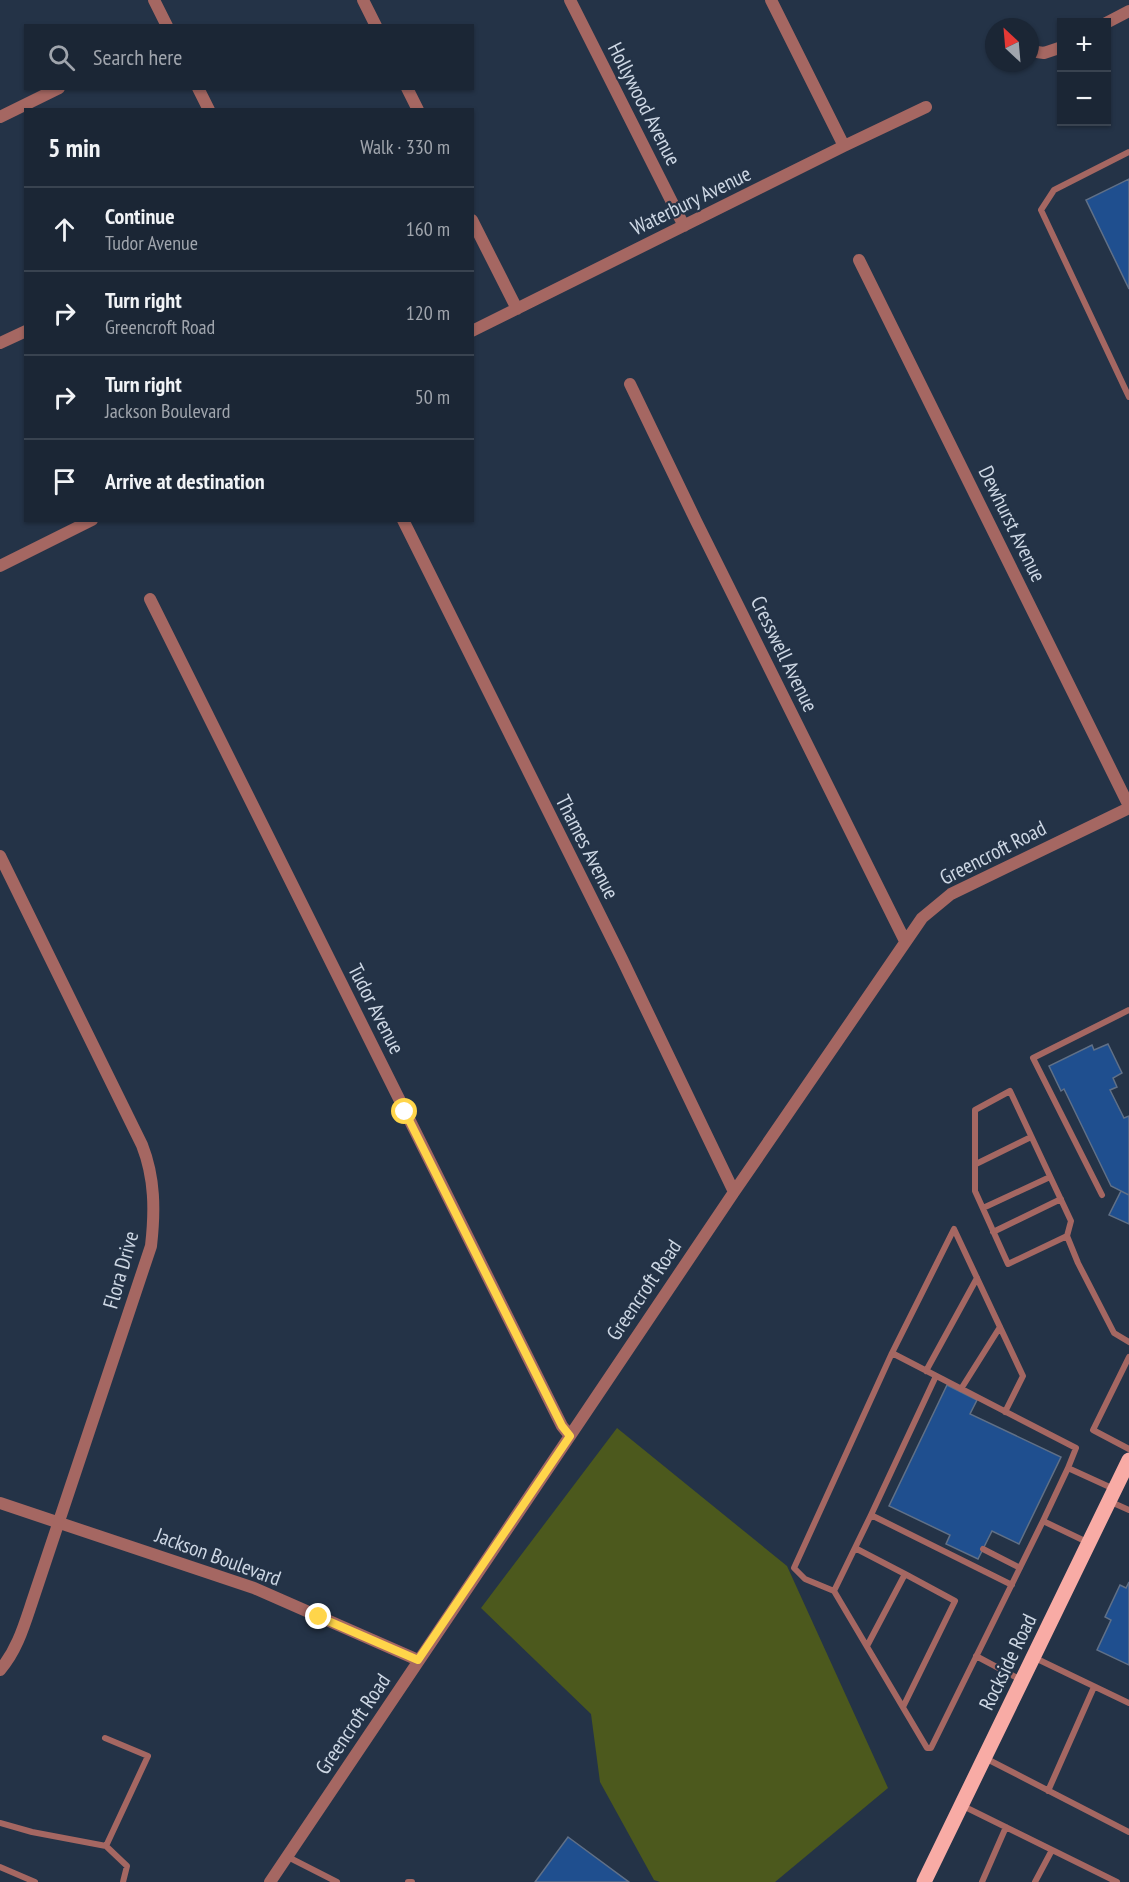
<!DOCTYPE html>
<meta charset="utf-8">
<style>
body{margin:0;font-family:"PT Sans Narrow",sans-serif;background:#242e3d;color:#f1f3f6}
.controls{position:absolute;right:18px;top:18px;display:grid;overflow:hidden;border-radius:0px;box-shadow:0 2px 4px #0004}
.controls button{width:54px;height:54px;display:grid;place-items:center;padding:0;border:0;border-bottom:2px solid #394350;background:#1b2635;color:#f1f3f6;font:30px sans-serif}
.compass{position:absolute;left:985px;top:18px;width:54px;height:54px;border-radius:50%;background:#1b2635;box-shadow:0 2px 4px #0004;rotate:334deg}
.stop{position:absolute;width:18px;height:18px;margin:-14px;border:4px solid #ffd54a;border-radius:50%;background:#fff}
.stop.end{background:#ffd54a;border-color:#fff;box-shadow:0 2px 6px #0008}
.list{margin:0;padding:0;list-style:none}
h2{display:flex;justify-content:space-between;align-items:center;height:78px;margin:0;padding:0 24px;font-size:26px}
h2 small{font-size:20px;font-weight:400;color:#a0a5ad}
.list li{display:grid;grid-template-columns:39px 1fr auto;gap:18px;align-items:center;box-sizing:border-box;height:84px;padding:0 24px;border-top:2px solid #394350}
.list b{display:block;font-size:22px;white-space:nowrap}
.list p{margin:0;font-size:20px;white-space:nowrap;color:#a0a5ad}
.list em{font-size:20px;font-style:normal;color:#a0a5ad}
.icon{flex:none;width:33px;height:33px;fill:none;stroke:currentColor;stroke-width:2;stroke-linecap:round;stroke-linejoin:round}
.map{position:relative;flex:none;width:1129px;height:1882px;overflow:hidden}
.search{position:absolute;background:#1b2635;box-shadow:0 2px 4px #0004;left:24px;top:24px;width:450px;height:66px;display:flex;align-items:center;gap:15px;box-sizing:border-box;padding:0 21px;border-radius:0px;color:#a0a5ad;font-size:22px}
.panel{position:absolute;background:#1b2635;box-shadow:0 2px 4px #0004;left:24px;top:108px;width:450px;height:414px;border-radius:0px}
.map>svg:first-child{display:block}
</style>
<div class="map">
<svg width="1129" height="1882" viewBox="0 0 1129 1882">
<rect width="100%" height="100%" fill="#243347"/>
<path fill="#4c591d" d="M617,1428l170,138 101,222 -113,94h-115l-6,-2 -54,-98 -9,-68 -110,-106z"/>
<path fill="#1f4f8f" stroke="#607087" stroke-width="1.5" d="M1129,179v110l-43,-89z
M1108,1044l14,29 -9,5 4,9 -7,3 14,28 5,-2v79l-18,-9 -47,-97 -3,2 -12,-25 43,-21 2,5z
M1121,1191l8,4v29l-20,-9z
M947,1385l30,15 -7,14 91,43 -42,87 -27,-13 -14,28 -32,-15 4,-9 -61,-29z
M1129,1582v83l-32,-15 14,-30 -6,-3 15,-32 6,3z
M568,1837l61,45h-94z"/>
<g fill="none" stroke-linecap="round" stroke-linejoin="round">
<path stroke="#a56762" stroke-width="6" d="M1129,152l-75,38 -13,20 88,187
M976,1164l55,-27
M1102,1195l-69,-137 96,-48
M983,1208l67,-31
M993,1232l68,-33
M1067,1236l-59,28 -33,-73v-81l35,-19 61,130 -4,15 11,27 36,70 15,9
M892,1353l62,-124 69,147 -18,36
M1129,1357l-36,73 36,19
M926,1371l51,-93
M961,1389l39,-62
M1111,1502l18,8
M871,1515l65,-139
M1043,1521l-112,227h-4l-93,-157 -29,-12 -11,-11 98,-215 184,95 -8,20
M1087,1542l-44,-21 25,-53 46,21
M855,1548l50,26
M983,1549l37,19
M834,1591l37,-76 141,70
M867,1646l38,-72 50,27 -52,106
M976,1656l45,24
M1033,1657l96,46
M105,1738l43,18 -42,90
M985,1758l144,74
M1048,1791l46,-104
M961,1805l156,77
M0,1823l32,9 74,14 21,20 -4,16
M288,1857l49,25
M0,1867l35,15
M408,1882h4
M982,1882l24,-55
M1035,1882l17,-32"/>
<path stroke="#a56762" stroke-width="12" d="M154,0l13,26
M363,0l13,26
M570,0l114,226
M771,0l73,146
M1106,23l23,-12
M1030,51l14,2 18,-6
M198,88l11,22
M407,88l11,22
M0,117l59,-29
M472,220l45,89
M859,260l270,546
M472,331l372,-185 82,-39
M0,343l26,-12
M630,384l66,137 209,420
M403,520l219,439 112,233
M0,566l92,-46
M150,599l412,827 8,10
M0,856l142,289c13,33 13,66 9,101l-119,356c-8,24 -15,48 -32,68
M0,1503l254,85 164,72
M270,1882l464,-690 188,-274 29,-24 178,-86"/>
<path stroke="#f8aba5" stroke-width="15" d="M924,1882l205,-422"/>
</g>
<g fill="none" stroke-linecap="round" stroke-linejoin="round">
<path stroke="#ffd54a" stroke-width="8" d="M319,1617l99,43 152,-224 -8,-10 -157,-314"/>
</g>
<g text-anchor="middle" stroke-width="4.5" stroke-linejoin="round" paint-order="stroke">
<g font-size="21" fill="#cdd7e4" stroke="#243347">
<text transform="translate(644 104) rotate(63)" y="7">Hollywood Avenue</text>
<text transform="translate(691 201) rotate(-26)" y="7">Waterbury Avenue</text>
<text transform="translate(1012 524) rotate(64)" y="7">Dewhurst Avenue</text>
<text transform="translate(784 654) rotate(64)" y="7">Cresswell Avenue</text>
<text transform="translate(587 847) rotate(63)" y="7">Thames Avenue</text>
<text transform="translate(993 853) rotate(-27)" y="7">Greencroft Road</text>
<text transform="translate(376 1009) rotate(63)" y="7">Tudor Avenue</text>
<text transform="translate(121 1270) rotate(-74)" y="7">Flora Drive</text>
<text transform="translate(644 1290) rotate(-56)" y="7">Greencroft Road</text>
<text transform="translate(218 1557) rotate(20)" y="7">Jackson Boulevard</text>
<text transform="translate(1008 1662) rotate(-64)" y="7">Rockside Road</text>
<text transform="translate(353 1724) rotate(-56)" y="7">Greencroft Road</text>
</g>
</g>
</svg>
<div class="controls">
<button>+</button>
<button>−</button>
</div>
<svg class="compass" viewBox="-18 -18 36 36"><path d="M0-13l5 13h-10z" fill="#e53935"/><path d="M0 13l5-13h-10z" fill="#a0a5ad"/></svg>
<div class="stop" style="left:405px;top:1112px"></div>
<div class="stop end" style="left:319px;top:1617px"></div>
<div class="search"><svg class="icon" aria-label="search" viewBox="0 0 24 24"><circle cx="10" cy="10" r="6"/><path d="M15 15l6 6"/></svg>Search here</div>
<section class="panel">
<h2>5 min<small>Walk · 330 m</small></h2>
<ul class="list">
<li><svg class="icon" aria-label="ahead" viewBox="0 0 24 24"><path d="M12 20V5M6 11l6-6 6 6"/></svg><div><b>Continue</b><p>Tudor Avenue</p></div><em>160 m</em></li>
<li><svg class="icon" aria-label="right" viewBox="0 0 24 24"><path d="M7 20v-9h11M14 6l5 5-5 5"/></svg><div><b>Turn right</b><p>Greencroft Road</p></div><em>120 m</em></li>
<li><svg class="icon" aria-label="right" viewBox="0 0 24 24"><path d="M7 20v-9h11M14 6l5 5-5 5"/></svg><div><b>Turn right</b><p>Jackson Boulevard</p></div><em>50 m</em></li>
<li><svg class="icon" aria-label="arrive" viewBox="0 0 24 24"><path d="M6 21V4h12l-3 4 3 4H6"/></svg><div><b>Arrive at destination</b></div></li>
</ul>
</section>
</div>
